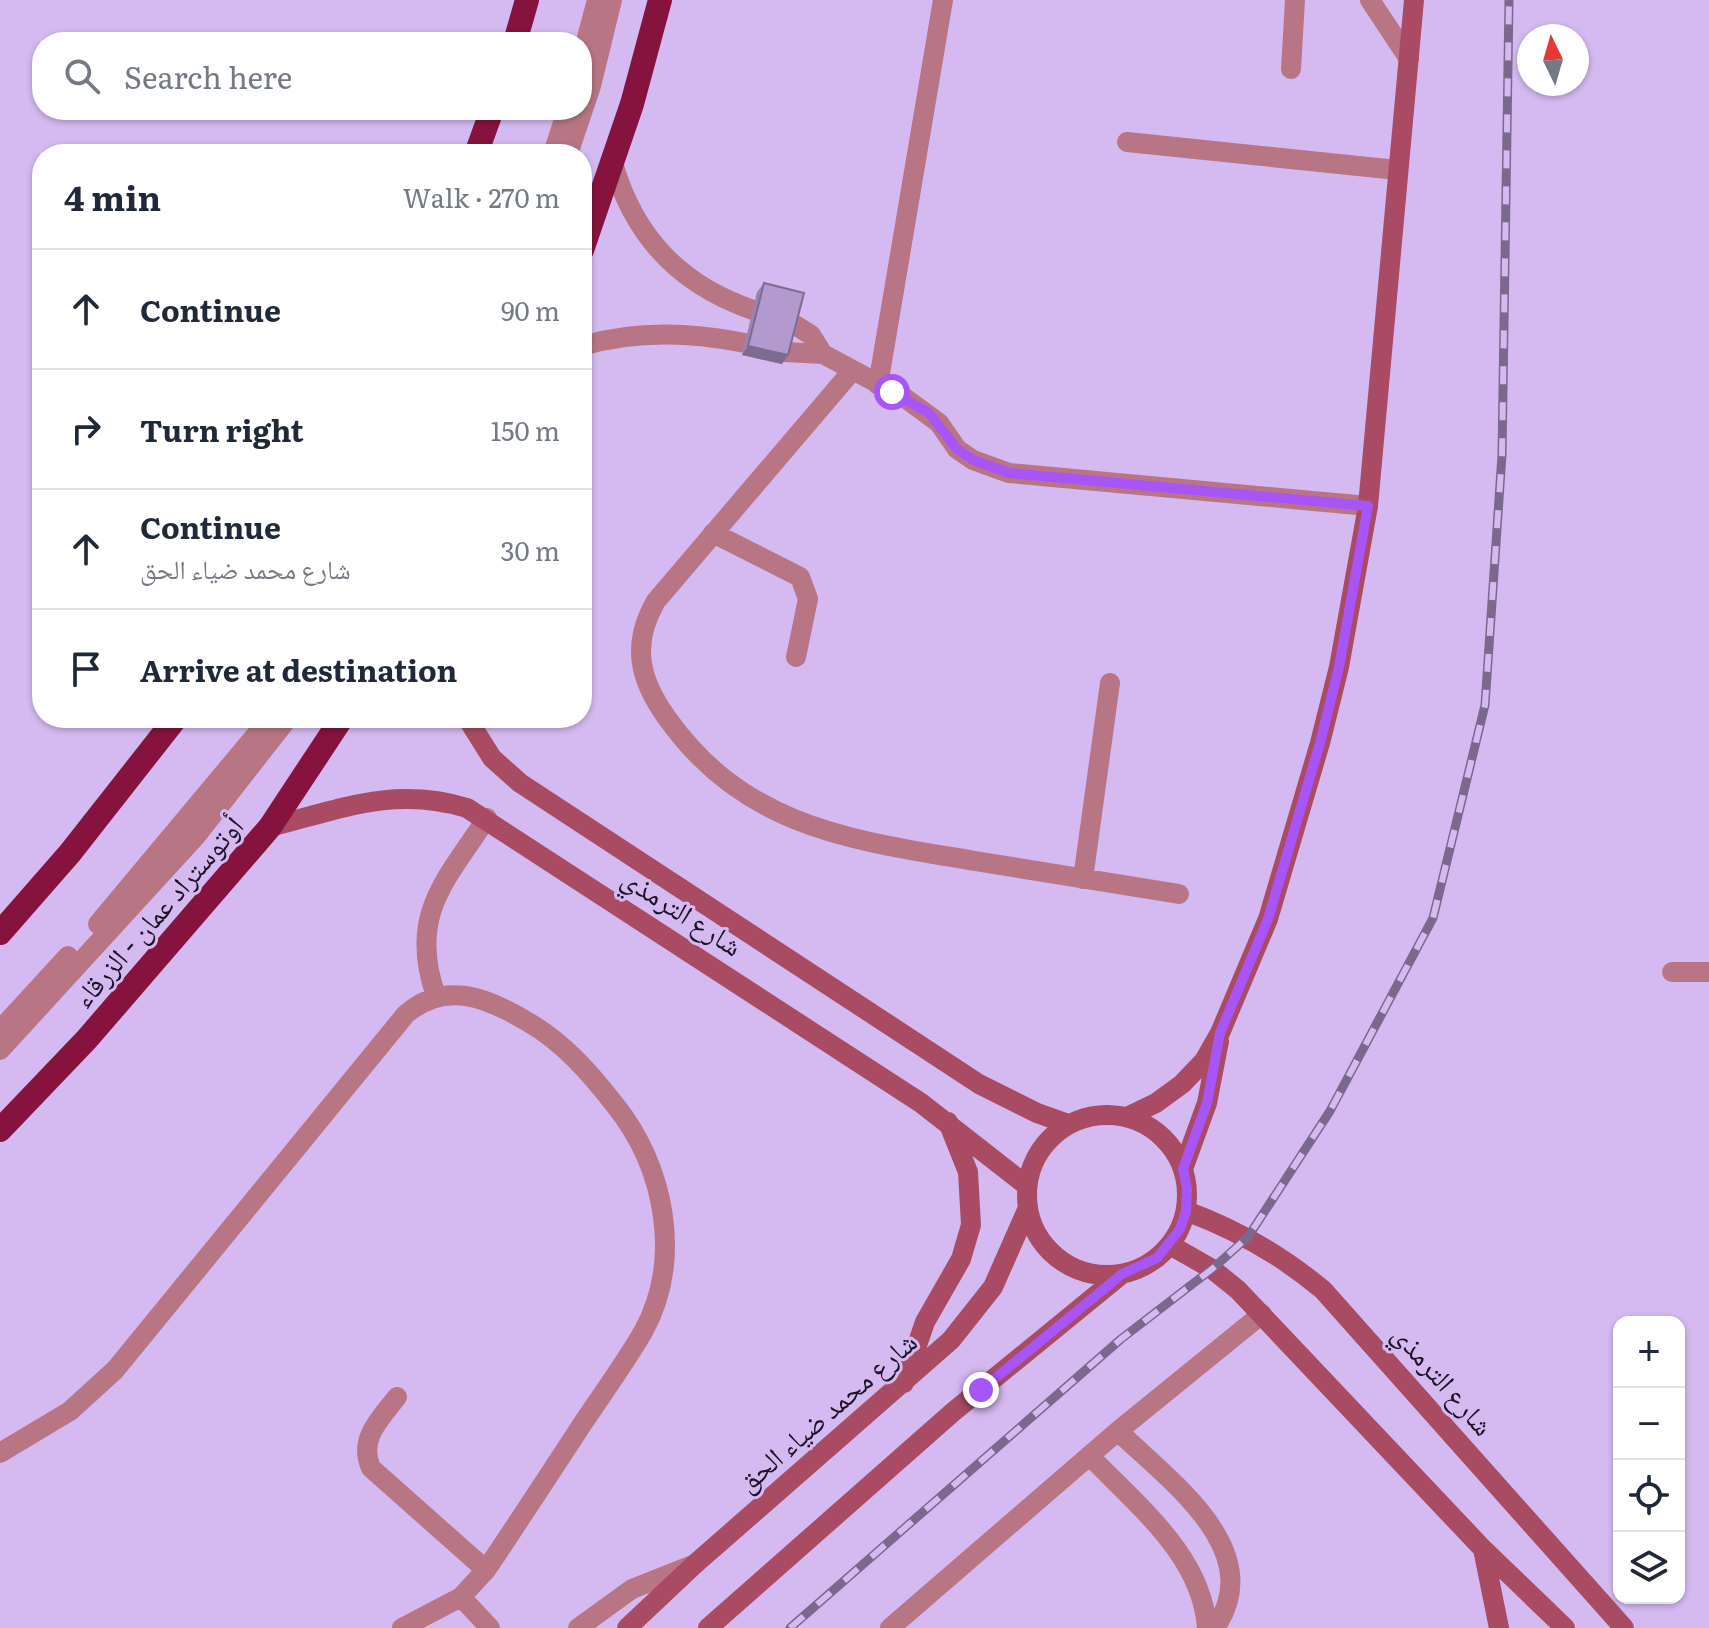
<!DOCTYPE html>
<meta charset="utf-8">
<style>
body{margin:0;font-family:Literata,"Noto Naskh Arabic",serif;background:#f6f6f7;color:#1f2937}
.controls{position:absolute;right:24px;bottom:24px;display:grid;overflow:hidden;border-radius:16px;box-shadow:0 2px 6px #0004}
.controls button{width:72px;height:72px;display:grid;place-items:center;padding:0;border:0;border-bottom:2px solid #e0e1e3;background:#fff;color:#1f2937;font:40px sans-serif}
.compass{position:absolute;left:1517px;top:24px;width:72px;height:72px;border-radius:50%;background:#fff;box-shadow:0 2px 6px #0004;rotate:355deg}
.stop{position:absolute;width:24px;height:24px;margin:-18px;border:6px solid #a855f7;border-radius:50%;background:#fff}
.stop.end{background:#a855f7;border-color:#fff;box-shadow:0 2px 8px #0008}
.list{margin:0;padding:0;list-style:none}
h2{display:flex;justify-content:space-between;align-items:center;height:104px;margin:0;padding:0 32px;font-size:34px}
h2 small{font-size:26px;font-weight:400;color:#747a83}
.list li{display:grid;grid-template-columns:52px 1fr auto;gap:24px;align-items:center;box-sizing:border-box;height:120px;padding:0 32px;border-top:2px solid #e0e1e3}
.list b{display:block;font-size:30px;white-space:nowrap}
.list p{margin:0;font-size:26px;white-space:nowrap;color:#747a83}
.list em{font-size:26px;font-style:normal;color:#747a83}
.icon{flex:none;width:44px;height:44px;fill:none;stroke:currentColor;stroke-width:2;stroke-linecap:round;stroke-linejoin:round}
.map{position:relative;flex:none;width:1709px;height:1628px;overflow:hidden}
.search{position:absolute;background:#fff;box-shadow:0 2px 6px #0004;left:32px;top:32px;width:560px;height:88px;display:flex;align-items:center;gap:20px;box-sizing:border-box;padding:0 28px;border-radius:32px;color:#747a83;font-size:30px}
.panel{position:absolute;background:#fff;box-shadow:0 2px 6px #0004;left:32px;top:144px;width:560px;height:584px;border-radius:32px}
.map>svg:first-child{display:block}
</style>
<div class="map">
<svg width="1709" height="1628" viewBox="0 0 1709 1628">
<rect width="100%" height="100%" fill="#d4baf1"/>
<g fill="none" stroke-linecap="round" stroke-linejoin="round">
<path stroke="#b87684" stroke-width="20" d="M1370,0l39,59
M582,56l15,-56
M1291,69l4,-69
M1127,142l270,28
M553,154l14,-44
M568,154l23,-68 21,-86
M613,163c21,74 67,122 140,147
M792,323l19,12 12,19
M582,346c54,-16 108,-14 163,-3
M785,352l38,2 82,44 34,25 18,26 16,11 36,13 359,33
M852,371l-196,230c-25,43 -17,78 11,117 78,110 185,122 308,143 68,11 136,22 204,33
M878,385l65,-385
M713,533l87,44 8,22 -12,58
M1083,879l27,-196
M98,924l172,-206
M436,996c-28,-80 9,-115 51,-178
M0,1030l68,-74
M0,1050l196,-214 92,-118
M397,1397c-17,22 -39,42 -26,71l115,102
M1118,1431c50,49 151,119 97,197
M0,1453l70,-42 45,-41 291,-356c40,-34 82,-16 122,8 36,21 62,51 87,83 50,62 68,155 28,227 -18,31 -40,61 -60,91 -32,49 -64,98 -97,147l-25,27 -59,31
M1090,1456c47,50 112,99 117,172
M461,1597l29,31
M578,1628l54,-39 63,-25
M890,1628l228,-197 144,-117"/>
<path stroke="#b87684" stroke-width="20" d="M1672,972h37"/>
<path stroke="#aa4b64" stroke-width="20" d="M467,718l25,40 28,25 459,301 58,29 31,11
M270,827c70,-18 125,-41 197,-19l454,295 105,82
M1027 1195a80 80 0 1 1 160 0a80 80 0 1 1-160 0Z
M1127,1117l29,-14 26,-19 22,-23 16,-28 48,-114 52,-176 19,-76 29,-161 46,-506
M1183,1169l24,-66 12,-62
M1186,1211c52,19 95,44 137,79l301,338
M1170,1245l42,24 26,21 245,259 82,79
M904,1383l21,-61 36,-63 10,-34 -3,-53 -20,-50
M1483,1549l16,79
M627,1628l68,-64 256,-224 42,-53 34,-77
M708,1628l245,-216 169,-138"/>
<path stroke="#85133d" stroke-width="24" d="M515,42l12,-42
M476,154l16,-44
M582,250l50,-146 28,-104
M0,933l70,-80 106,-135
M0,1130l87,-91 183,-212 72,-109"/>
<defs>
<path id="rail" d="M790,1628l331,-289 91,-70 36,-32 82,-126 103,-193 52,-213 17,-250 7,-455"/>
</defs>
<use href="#rail" stroke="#7a688d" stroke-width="9"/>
<use href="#rail" stroke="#d4baf1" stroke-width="6" stroke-dasharray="18" stroke-linecap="butt"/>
</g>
<path fill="#9984b1" d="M764,283l24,72 -6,9 -40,-9 15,-63z"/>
<path fill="#7d6b90" d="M748,346l40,9 -6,9 -40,-9z"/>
<path fill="#b299ce" stroke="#7d6b90" stroke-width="2" d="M764,283l40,10 -16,62 -40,-9z"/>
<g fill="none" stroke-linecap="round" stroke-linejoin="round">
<path stroke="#a855f7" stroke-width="10" d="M892,392l37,21 28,36 16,11 36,13 359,33 -29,161 -19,76 -52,176 -48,114 -13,70 -24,66 4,20 -1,22 -6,18 -23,29 -35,16 -141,116"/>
</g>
<g text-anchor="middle" stroke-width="6" stroke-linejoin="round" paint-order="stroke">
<g font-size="28" fill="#1b1225" stroke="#d4baf1">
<text transform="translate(158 912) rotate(-49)" y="10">أوتوستراد عمان - الزرقاء</text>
<text transform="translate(682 912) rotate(33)" y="10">شارع الترمذي</text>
<text transform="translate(1443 1380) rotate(49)" y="10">شارع الترمذي</text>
<text transform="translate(827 1412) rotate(-41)" y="10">شارع محمد ضياء الحق</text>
</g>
</g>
</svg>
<div class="controls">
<button>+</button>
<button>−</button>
<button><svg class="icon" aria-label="locate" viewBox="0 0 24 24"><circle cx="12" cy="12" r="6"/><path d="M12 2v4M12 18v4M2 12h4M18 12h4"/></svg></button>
<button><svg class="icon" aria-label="layers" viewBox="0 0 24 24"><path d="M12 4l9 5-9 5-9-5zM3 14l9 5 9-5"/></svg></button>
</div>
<svg class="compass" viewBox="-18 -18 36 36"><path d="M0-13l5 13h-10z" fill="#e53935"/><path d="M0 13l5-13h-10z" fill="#747a83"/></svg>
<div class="stop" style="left:892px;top:392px"></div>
<div class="stop end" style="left:981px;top:1390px"></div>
<div class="search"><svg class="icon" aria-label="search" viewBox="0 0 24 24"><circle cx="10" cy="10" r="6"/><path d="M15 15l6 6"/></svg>Search here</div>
<section class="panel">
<h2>4 min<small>Walk · 270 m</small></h2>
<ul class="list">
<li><svg class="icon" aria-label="ahead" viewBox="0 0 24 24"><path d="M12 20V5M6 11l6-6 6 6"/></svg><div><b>Continue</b></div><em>90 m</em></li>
<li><svg class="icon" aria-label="right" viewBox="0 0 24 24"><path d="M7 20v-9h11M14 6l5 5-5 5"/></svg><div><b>Turn right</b></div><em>150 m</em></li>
<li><svg class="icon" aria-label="ahead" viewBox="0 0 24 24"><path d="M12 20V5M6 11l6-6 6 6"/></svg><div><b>Continue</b><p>شارع محمد ضياء الحق</p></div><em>30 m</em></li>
<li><svg class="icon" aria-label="arrive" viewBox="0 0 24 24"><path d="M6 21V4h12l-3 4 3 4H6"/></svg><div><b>Arrive at destination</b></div></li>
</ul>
</section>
</div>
